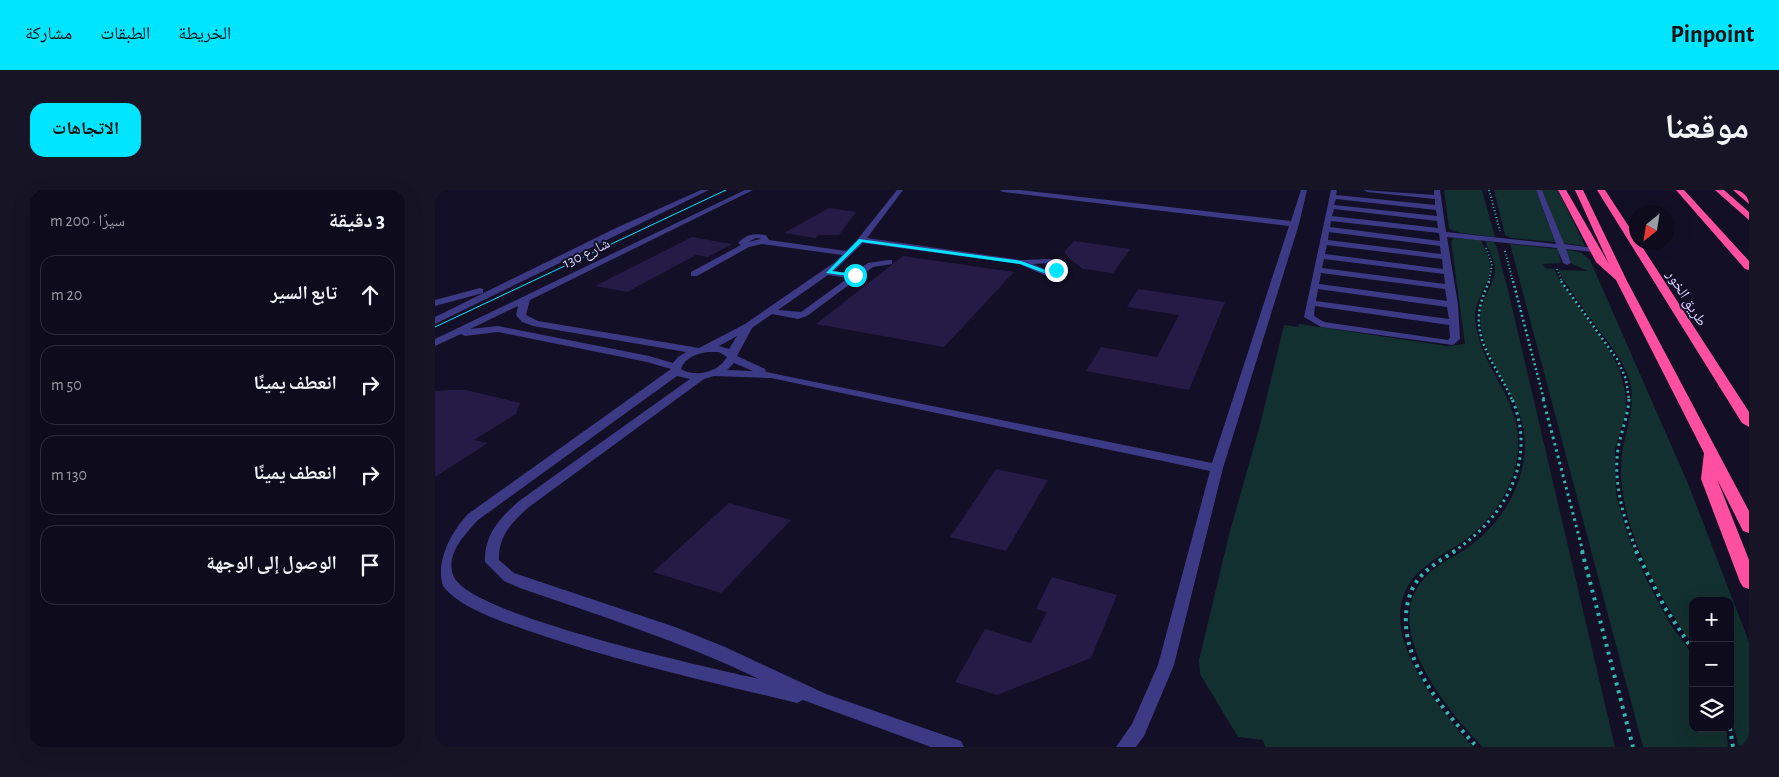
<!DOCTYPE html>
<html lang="ar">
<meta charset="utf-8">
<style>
body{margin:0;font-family:"Alegreya Sans","Noto Naskh Arabic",sans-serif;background:#171425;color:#f1f3f6;direction:rtl}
.controls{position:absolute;right:15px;bottom:15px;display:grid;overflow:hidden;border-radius:10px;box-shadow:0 5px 20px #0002}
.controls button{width:45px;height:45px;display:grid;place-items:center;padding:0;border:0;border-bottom:1px solid #2e2b3b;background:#0e0b1c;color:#f1f3f6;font:25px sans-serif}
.compass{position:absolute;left:1194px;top:15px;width:45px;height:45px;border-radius:50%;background:#0e0b1c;box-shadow:0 5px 20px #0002;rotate:210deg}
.stop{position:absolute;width:15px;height:15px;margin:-11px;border:4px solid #00e5ff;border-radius:50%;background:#fff}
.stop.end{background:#00e5ff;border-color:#fff;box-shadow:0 1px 5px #0008}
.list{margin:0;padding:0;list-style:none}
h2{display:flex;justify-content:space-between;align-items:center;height:65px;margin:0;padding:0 20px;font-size:21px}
h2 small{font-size:16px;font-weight:400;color:#9b9ba3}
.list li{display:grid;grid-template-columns:32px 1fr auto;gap:15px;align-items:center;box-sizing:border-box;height:80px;margin:0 10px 10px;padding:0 10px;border:1px solid #2e2b3b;border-radius:15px}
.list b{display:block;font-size:19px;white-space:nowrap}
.list em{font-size:16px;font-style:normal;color:#9b9ba3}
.icon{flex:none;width:28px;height:28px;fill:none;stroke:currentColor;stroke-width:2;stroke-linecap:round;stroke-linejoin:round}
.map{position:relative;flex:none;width:1314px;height:557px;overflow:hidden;direction:ltr;border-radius:15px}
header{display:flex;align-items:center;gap:30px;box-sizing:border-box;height:70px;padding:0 25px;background:#00e5ff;color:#111}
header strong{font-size:24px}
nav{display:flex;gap:28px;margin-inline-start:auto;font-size:18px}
.intro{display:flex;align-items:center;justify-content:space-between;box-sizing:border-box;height:120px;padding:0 30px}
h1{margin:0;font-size:35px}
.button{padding:12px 22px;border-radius:15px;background:#00e5ff;color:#111;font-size:18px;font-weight:700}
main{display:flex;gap:30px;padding:0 30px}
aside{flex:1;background:#0e0b1c;border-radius:15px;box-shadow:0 5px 20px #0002}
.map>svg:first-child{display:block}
</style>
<header>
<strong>Pinpoint</strong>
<nav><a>الخريطة</a><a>الطبقات</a><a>مشاركة</a></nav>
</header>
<div class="intro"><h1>موقعنا</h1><a class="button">الاتجاهات</a></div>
<main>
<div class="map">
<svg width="1314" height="557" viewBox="0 0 1314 557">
<rect width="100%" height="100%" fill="#130f26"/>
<path fill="#12302f" d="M1009,0h38l13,47 -34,-4 -12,-4z
M1059,0h42l19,52 -44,-4 -6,-3z
M1107,0h16l27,56 -22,-3z
M1019,48l27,2c3,9 10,20 9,29 -1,20 -19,30 -14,58 9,48 50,78 41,131 -5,33 -27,65 -55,84 -11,8 -24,14 -35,23 -67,51 8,139 46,182h-208l-2,-7 -25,-3 -38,-63 -1,-14 30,-125 31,-110 24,-100 14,2 1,-3 148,22 18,-2 -14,-103z
M1050,51l8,1 3,3 12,45 107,457h-132c-37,-38 -111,-127 -51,-176 10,-9 23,-15 35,-23 30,-21 52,-53 57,-90 8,-54 -35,-83 -43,-131 -4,-28 13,-37 14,-58 0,-9 -7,-20 -10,-28z
M1075,54l48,5 3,14 -18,1 2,4 9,1 7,14 47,65 12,23 5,20 1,21 -11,37 1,46 12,41 18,43 24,45 23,31v73h33l2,19h-85z
M1130,59l17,4 8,7 99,226 60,156v105h-10l-9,-35v-111h-37v44c-34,-47 -75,-122 -72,-181 1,-28 16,-53 9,-82 -7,-24 -24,-42 -38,-61 -10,-13 -18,-27 -28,-40l-6,-11 30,1 -16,-7z"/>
<path fill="#241b47" d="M394,18l27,4 -17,23h-20l-4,3 -31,-5z
M257,47l40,7 -24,13 -12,-2 -69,37 -32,-6z
M639,51l56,8 -17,24 -30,-4 -12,-9 -7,-8z
M468,66l111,16 -70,75 -128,-23z
M703,99l87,13 -36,88 -103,-19 15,-24 56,10 22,-42 -52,-8z
M12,200h19l54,13 -4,11 -42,26 14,3 -53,34v-86z
M561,279l52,11 -42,71 -56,-14z
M294,313l62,17 -70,73 -68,-21z
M617,387l65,18 -26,63 -94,37 -42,-13 30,-53 46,14 16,-31 -11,-3z"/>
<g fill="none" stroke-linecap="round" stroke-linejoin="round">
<path stroke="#2fb8b0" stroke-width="2" stroke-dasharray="1 2.5" stroke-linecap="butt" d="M1054,0l11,41
M1051,58l6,16 -3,18
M1070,61l8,31
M1122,79l5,13"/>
<path stroke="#2fb8b0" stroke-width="2.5" stroke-dasharray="2 3" stroke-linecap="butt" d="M1054,91c-4,11 -9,21 -10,33 -3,32 22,59 33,86
M1078,91l31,119
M1126,91l56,78 9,20 3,21"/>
<path stroke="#2fb8b0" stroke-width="3" stroke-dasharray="2.5 4" stroke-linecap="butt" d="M1108,209l40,153
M1194,209c-1,17 -8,33 -11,50 -5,35 6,71 19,103
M1018,362c52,-34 85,-92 59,-153"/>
<path stroke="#2fb8b0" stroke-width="4" stroke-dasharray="3 5" stroke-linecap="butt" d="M1020,361c-16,10 -37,22 -44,41 -22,57 31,117 66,155
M1147,361l51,196
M1201,361l29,57 28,42
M1295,538l3,19"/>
<path fill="#3d3a85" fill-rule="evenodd" d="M266,0h8l-274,134v-7l181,-89z
M310,0h8l-223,110 -4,15 12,6 161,27 46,-24 90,-62 7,-7 -80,-11 -13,3 -52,29h-6v-4l50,-27 -3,-2c8,-9 16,-10 28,-8l3,5 77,11 11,-11 40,-50h6l-36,48 154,22 29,-1 11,3 2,6 -19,7 -25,-11 -156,-21 -29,28 18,3 16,-11 21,-3h3v4l-19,3 -66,49 -9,3 -26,-5 -20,14 -15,28 28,13 1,3 446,91 77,-237 -286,-34 -3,-2h20l271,31 10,-31h6l-8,34 -76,244 -49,197 -30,71 -8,11h-20l16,-23 26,-59 52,-194 -439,-93 -57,-2 -10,3 -175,128c-17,15 -31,29 -30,53l15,13 161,54 50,20 101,47 135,47 3,6h-33l-128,-47 -6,3c-91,-22 -182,-42 -271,-73 -25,-9 -66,-22 -83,-44 -8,-25 9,-55 25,-72l203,-145 -24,-7 -149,-30 -33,4 -4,-2 -26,12v-7zM321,48l5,1 -13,3zM614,73l6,4 -10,2 -12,-5zM393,85l20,3 -47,34 -23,-2zM83,116l-2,9 6,7 11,4 153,26 -8,5 -5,6 -24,-7 -151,-30 -28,3zM302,146l-8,13 -10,-3zM273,162h11l8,5c-8,15 -31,21 -46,12 4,-12 16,-15 27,-17zM299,173l19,8 -26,-1zM242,186l13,3 -171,122c-19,17 -35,34 -34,61l19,19 16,7c81,28 162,54 239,91 -49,-11 -287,-63 -305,-102 -10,-21 11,-43 24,-57z
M896,0h6l-1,5 99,10v-6l-68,-7 -3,-2 70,5v-5h6l6,42 110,12 -20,-54h6l22,54 30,4 4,2 -4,2 -28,-3 5,14 -4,2 -4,-2 -6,-15 -110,-11 11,68 2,34 -7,6 -132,-18 -17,-10zM901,9l100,11 1,6 -103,-11zM899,19l103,12 1,7 -106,-12zM896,31l108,12 1,8 -110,-14zM894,42l111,14 1,8 -113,-14zM892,55l115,14 1,10 -118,-15zM889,69l120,15 1,10 -123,-16zM886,83l124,16 2,12 -128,-17zM883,99l129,18 2,12 -133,-18zM880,116l134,19 1,13 -2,2 -124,-18 -10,-6z
M45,98l3,1v4l-48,13v-6z"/>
<path fill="#ff4fa3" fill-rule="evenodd" d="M1123,0h8l43,74 -34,-74h8l44,91 122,230v22l-6,-2 -26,-52 32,81v29l-6,-2 -3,-5 -39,-103 3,-26 -88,-173 -20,-18z
M1162,0h8l32,49v3h2l110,170v15l-7,-4z
M1241,0h8l65,71v9l-4,-1z
M1280,0h9l25,22v8z
M1298,0h9l7,7v7z"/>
<path stroke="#00e5ff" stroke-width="1" d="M0,137l291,-137"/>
</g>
<path fill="#00e5ff" d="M424,49l162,22 24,9h13l-14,3 -24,-9 -158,-22 -30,29 23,3 2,3 -31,-4z"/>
<g text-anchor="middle" stroke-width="4" stroke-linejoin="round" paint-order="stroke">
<g font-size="15" fill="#d9d4ff" stroke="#130f26">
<text transform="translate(151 63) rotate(-26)" y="5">شارع 130</text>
<text transform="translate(1252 108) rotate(58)" y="5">طريق الخور</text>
</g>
</g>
</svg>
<div class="controls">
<button>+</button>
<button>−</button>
<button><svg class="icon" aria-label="layers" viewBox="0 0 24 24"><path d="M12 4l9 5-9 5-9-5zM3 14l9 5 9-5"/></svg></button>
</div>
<svg class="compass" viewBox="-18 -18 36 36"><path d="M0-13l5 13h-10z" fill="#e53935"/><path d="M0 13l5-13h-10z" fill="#9b9ba3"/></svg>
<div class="stop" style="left:420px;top:85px"></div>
<div class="stop end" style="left:621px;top:80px"></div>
</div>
<aside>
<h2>3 دقيقة<small>سيرًا · 200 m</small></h2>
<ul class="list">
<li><svg class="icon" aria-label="ahead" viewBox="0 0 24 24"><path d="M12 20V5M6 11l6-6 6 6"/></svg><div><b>تابع السير</b></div><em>20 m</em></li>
<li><svg class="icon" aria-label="right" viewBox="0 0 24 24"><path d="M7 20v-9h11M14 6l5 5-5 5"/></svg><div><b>انعطف يمينًا</b></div><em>50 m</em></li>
<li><svg class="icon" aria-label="right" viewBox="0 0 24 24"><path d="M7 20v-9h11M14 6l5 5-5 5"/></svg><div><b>انعطف يمينًا</b></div><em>130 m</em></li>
<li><svg class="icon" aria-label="arrive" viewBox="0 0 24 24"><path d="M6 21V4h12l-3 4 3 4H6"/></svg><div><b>الوصول إلى الوجهة</b></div></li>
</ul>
</aside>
</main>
